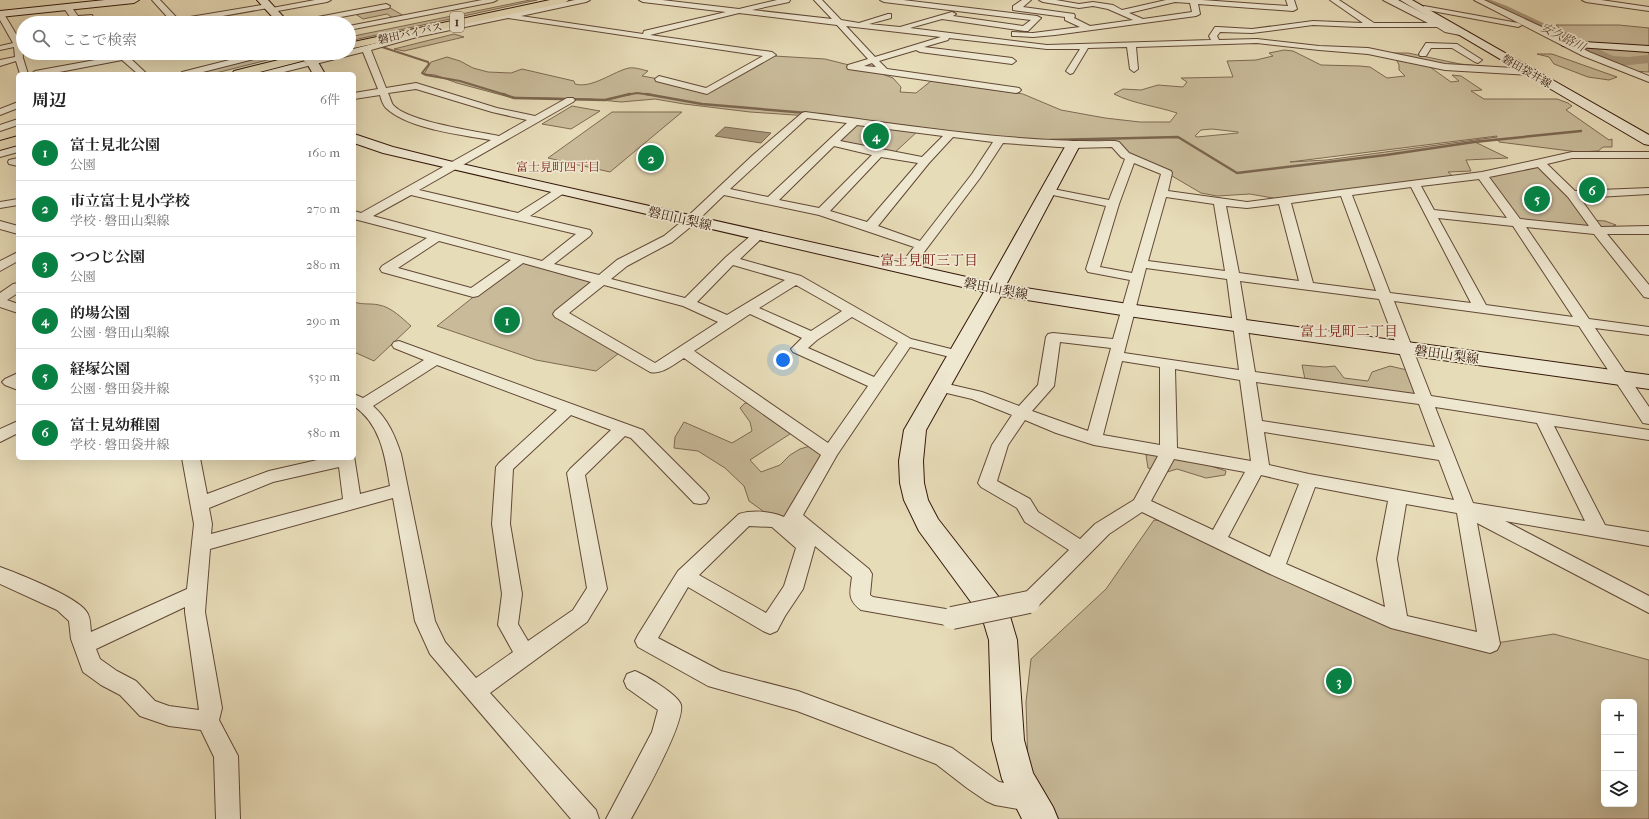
<!DOCTYPE html>
<html lang="ja">
<meta charset="utf-8">
<style>
body{margin:0;font-family:"IM FELL French Canon","Noto Serif JP",serif;background:#f2f2f2;color:#222}
.controls{position:absolute;right:12px;bottom:12px;display:grid;overflow:hidden;border-radius:6px;box-shadow:0 4px 16px #0002}
.controls button{width:36px;height:36px;display:grid;place-items:center;padding:0;border:0;border-bottom:1px solid #e0e0e0;background:#fff;color:#222;font:20px sans-serif}
.you{position:absolute;left:783px;top:360px;width:14px;height:14px;margin:-10px;border:3px solid #fff;border-radius:50%;background:#1a73e8;box-shadow:0 0 0 6px #1a73e833}
.badge{display:grid;place-items:center;width:26px;height:26px;border-radius:50%;background:#0b8043;color:#fff;font-size:13px;font-weight:700}
.pin{position:absolute;translate:-50% -50%;border:2px solid #fff;box-shadow:0 1px 4px #0006}
.list{margin:0;padding:0;list-style:none}
h2{display:flex;justify-content:space-between;align-items:center;height:52px;margin:0;padding:0 16px;font-size:17px}
h2 small{font-size:13px;font-weight:400;color:#767676}
.list li{display:grid;grid-template-columns:26px 1fr auto;gap:12px;align-items:center;box-sizing:border-box;height:56px;padding:0 16px;border-top:1px solid #e0e0e0}
.list b{display:block;font-size:15px;white-space:nowrap}
.list p{margin:0;font-size:13px;white-space:nowrap;color:#767676}
.list em{font-size:13px;font-style:normal;color:#767676}
.icon{flex:none;width:22px;height:22px;fill:none;stroke:currentColor;stroke-width:2;stroke-linecap:round;stroke-linejoin:round}
.map{position:relative;flex:none;width:1649px;height:819px;overflow:hidden}
.search{position:absolute;background:#fff;box-shadow:0 4px 16px #0002;left:16px;top:16px;width:340px;height:44px;display:flex;align-items:center;gap:10px;box-sizing:border-box;padding:0 14px;border-radius:22px;color:#767676;font-size:15px}
.panel{position:absolute;background:#fff;box-shadow:0 4px 16px #0002;left:16px;top:72px;width:340px;height:388px;border-radius:6px}
.map>svg:first-child{display:block}
</style>
<div class="map">
<svg width="1649" height="819" viewBox="0 0 1649 819">
<rect width="100%" height="100%" fill="#e7dcb8"/>
<filter id="stains"><feTurbulence type="fractalNoise" baseFrequency=".005" numOctaves="4"/><feColorMatrix values="0 0 0 0 .2 0 0 0 0 .09 0 0 0 0 .02 0 0 0 .5 -.17"/></filter>
<radialGradient id="worn" r=".72"><stop offset=".6" stop-color="#630" stop-opacity="0"/><stop offset="1" stop-color="#630" stop-opacity=".3"/></radialGradient>
<path fill="#c9bb9a" stroke="#7e6952" fill-rule="evenodd" d="M530,0h7l-188,41v-4z
M387,6l17,10 -11,2 -6,-4 -24,5 -9,-6z
M1556,25h63l30,3v44l-18,-1 -22,-7 38,-2c-25,-2 -51,0 -70,-21h2l-15,-9z
M454,34l10,3 -60,14 -10,-2z
M1284,50l9,1 28,14 39,1 10,1 17,11 18,-2 -6,-6v-5l-4,-8 -18,-4h31l52,11 34,3h-64l21,15 8,-1 -7,-6 9,1 21,14 -11,1 13,8h73l11,4 4,3 -6,4 43,30 3,-1v8h-9l-5,4 -20,1 -79,-10 -1,-3 -23,3 33,16 -42,2 5,11 -23,1 7,6 -171,22 -34,-6 -33,2 -16,-3 -34,-20 -41,-18 -11,-11h-33l-163,-14 -27,25 -59,-12 21,-24 -104,-7 -66,-8 -29,-5 -34,3 -30,-3 -82,-2 -52,-14 -22,-8 -11,-1 7,-12 16,-5 13,4 13,7 15,4 23,1 11,-4 52,12 1,3c17,5 39,-13 54,-16 6,-1 14,2 19,3l-6,5 17,3 48,12 67,-35 51,3 28,7 20,-6 8,11 -10,-1 22,8 8,9 -1,5 16,1 15,-12 92,13 38,16 44,8 35,4h30l7,-9c-21,-7 -43,-9 -63,-19l9,-5 18,1 17,-5 25,2 4,-5 -6,-4 52,-1 -6,-16 29,-1 17,-4 -4,-3zM1212,129l26,3v1l-41,4 -2,-1 6,-6zM1497,137l-171,23 -36,2 207,-26z
M273,53h22l-83,21h-17z
M1537,54h15l65,23 -8,3 -21,-3 -34,-13 -5,-7z
M572,106l28,5 -29,18 -29,-5z
M612,112h70l-72,60 -62,-14z
M1538,167l26,20 26,33 15,1 11,4 -5,2 1,2 -95,-6 -29,-47z
M521,259l80,21 -41,34 63,36 -27,21 -60,-11 -99,-34z
M354,302c9,3 16,1 25,3 12,2 23,13 32,21l-37,35 -20,-9z
M1302,365l23,2 10,-1 9,12 24,3 4,-9 18,-6 17,4 14,30 -115,-16z
M745,403h8l40,29 -43,28 11,12 19,-7 10,-10 10,-6 10,-3 20,7 -49,71 -32,-23 -5,-15 -19,-18 -27,-17 -24,-3 1,-11 9,-15 48,21 20,-12 -2,-9 -10,-14z
M1159,452l31,7 36,12 -1,4 -19,3 -29,-9 -13,4 -16,-5 -2,-13z
M1154,520l28,3 216,99 92,22 64,-10 95,26v159h-608l-12,-20 -3,-97 5,-43 75,-70zM1604,702h30v102h-30z"/>
<path fill="#aa997d" stroke="#7b654f" d="M725,127l46,6 -10,10 -46,-7z"/>
<g fill="none" stroke-linecap="round" stroke-linejoin="round">
<path stroke="#7b654f" stroke-width="2" d="M382,47l46,15 1,2 -7,9 4,2 34,6 46,14
M626,95l11,-2 15,2"/>
<path stroke="#7b654f" stroke-width="2.5" d="M503,94l11,4 91,2 25,-6
M646,94l56,10 105,9
M1050,140l128,-3 59,36 149,-18 88,-13 107,-11"/>
<path fill="#aa997d" fill-rule="evenodd" d="M1474,0h17l16,6 106,50 15,1 21,-2v8l-30,3 -21,-6 -78,-39 -44,-19z"/>
<defs>
<path id="street" d="M152,0h8l18,19 90,-15 4,2 -4,2 -85,15h-17l5,-2z
M315,0h16l-4,2 -55,10 -4,-2 4,-2z
M482,0h15l-4,2 -144,28v-4z
M575,0h15l-4,2 -65,14 122,18 1,-3 82,-19 -83,-10 -4,-2h23l77,9 38,-9h13l-1,2 -37,8 80,9 -18,-19h8l19,20 18,3 29,-9h3v4l-22,6 31,3 52,-15 4,2 -3,2 70,10 8,-6 -147,-18 -4,-2h23l134,16 4,2 -13,13h-3l-83,-12 -32,9 137,17 164,-5 -2,-4 6,-9h3l34,2 61,-8 50,2 -33,-23h9l35,23h54l-45,-23h15l53,28 17,4v4h-3l-20,-4 -8,-5h-80l-44,-2 -61,8 -32,-1 -3,4 2,4 38,-1 62,7 49,2 77,16 84,5 4,3 -4,3 -84,-5 -77,-16 -49,-4 -62,-7 -121,4 2,22 -4,3 -4,-3 -3,-22 -39,1 -15,25 -3,1 -4,-3 14,-22h-33l-98,-11 -1,2 -24,7 88,11 4,3 -4,3 -92,-12 -4,-2 -37,11 8,8 132,19 2,2 -2,2 -3,1 -168,-24 -1,-2 1,-2 20,-6 -31,-34 -98,-12 -89,22 122,17 4,3 -69,39 -51,-13 -1,-2 4,-3 47,12 57,-32 -255,-38 -91,19 -46,13 15,38 30,-5 81,25 38,8 32,-18h6l2,2 -2,2 -154,88 99,23 38,-24h8l2,2 -2,2 -34,23 60,14 2,3 -2,3 -36,28 45,11 18,-15 47,-24 22,-18 67,-63 49,-42 3,-1c103,13 206,31 310,29l4,1 10,11 42,18 1,2 -4,18 79,11 235,-30 90,-20h77v6h-77l-25,6 28,27 74,-3v6l-69,4 21,29 48,-1v8h-42l42,51v13l-5,-1 -50,-63 -68,-7 63,92 60,8v8l-54,-7 54,79v17l-6,-1 -64,-97 -185,-25 37,95 218,34v10l-95,-14 51,99 44,7v14l-144,-25 144,75v17l-172,-90 23,121 -3,6 -7,3 -99,-25 -123,-55 -126,-61 -33,22 -73,74 -7,2 -7,-2 -3,-6 3,-6 47,-46 -44,-28 -8,-14 -36,-21 -3,-4 14,-38 20,-30 -40,-16 -38,-9 -3,-3 3,-3 5,-2 43,10 37,14 19,-21 8,-48 2,-3 5,-1 60,6 17,-59 -42,-8 -2,-3 20,-63 -58,-12 -4,-1 -2,-2 2,-2 4,-1 61,12 16,-41 -4,-2 -9,-10 -39,1 -70,-5 -23,35 -71,94h-10l-2,-3 17,-22 -95,-32 -95,-20 -30,29 -22,18 -45,24 -16,13 74,19 41,-41 28,-24h8l2,3 -24,23 61,17 110,63 52,13 2,3 -2,3 -5,1 -48,-12 -73,108 -34,60 66,54 3,5 -2,21 3,2 79,13 7,2 3,6 -3,6 -7,2 -91,-16c-14,-11 -11,-17 -9,-33l-37,-31 -12,43 -18,27 -8,15 -7,3 -7,-3 -75,-44 -30,51 63,33 77,20 154,57 47,34 30,5 9,4 3,8 -3,8 -9,4 -34,-6 -9,-4 -19,-13 -31,-24 -139,-53 -89,-25 -70,-39 -3,-6 3,-6 40,-64 61,-57c14,-4 31,-3 45,3l37,-62 -137,-97c-10,6 -22,17 -34,14l-95,-55 -2,-3 2,-3 36,-29 -68,-19 -45,33 -5,1 -91,-25 -2,-3 2,-3 45,-28 -73,-19v-8l7,2 130,-73c-29,-5 -83,-11 -105,-32 -3,-3 -5,-9 -6,-13l-26,4v-6l24,-4 -15,-37 -87,22h-14l1,-2 74,-19h12v-3l67,-17zM846,26l95,11 -66,20zM872,63l4,4 -12,-1zM416,89l76,23 35,8 -28,16c-23,-5 -91,-14 -106,-31 -2,-3 -3,-8 -5,-12zM807,118l40,5 -79,74 -38,-8zM857,125l86,11 -21,21 -82,-16zM953,137l40,5 -21,32 -52,67 -42,-15 51,-63zM834,146l38,9 -53,53 -40,-8zM881,157l37,6 -51,59 -37,-11zM1134,163l27,11 -29,99 -32,-6 19,-63zM1538,167l30,30 21,29 -69,-7 -31,-42zM1479,179l28,39 -73,-8 -13,-24zM1411,187l60,116 -81,-10 -38,-98zM411,195l165,39 -34,27 -169,-45zM1341,196l35,95 -63,-8 -22,-80zM1166,197l48,7 11,67 -77,-10zM1279,204l20,77 -60,-8 -13,-67 21,2zM1438,218l75,8 60,91 -87,-12zM439,241l72,19 -40,28 -73,-20zM733,265l52,15 -58,35 -30,-13zM1146,268l81,11 12,91 -115,-17zM1240,281l139,18 36,95 -160,-22zM604,285l79,21 35,16 -63,41 -86,-50zM796,285l46,26 -31,20 -52,-23zM750,314l52,24 -11,11 2,3 75,34 -40,57 -134,-92zM852,317l46,26 -24,34 -66,-29 9,-8zM1060,342l51,6 -23,83 -56,-20 22,-25zM1122,361l38,6v78l-57,-10zM1175,369l65,11 11,81 -74,-13zM1256,382l163,22 16,43 -173,-26zM1435,407l102,16 48,98 -112,-18zM1025,420l31,13 38,12 64,11 -24,44 -39,24 -15,15 -42,-27 -8,-13 -33,-18 11,-36zM1264,432l175,28 15,40 -145,-26 -40,-9zM1174,459l71,13 -32,58 -62,-29zM1261,475l38,9 -29,73 -42,-20zM1315,487l73,14 -11,58 8,48 -99,-43zM1406,504l51,9 20,119 -70,-16 -10,-57zM749,526l23,1 24,21 -12,38 -18,27 -67,-38z
M1022,0h9l-8,7 51,7 1,2 -1,2 16,8 43,-6 -25,-11 -15,-3 -14,2 -36,-6 -4,-2h17l23,4 14,-2 20,3 9,5 44,-10h36l86,6 -2,-6h8l3,9 -4,2 -95,-7 2,10 -4,2 -141,19 -22,2 -18,-1h-3v-4l21,1 47,-6 -15,-7v-3l-52,-7v-4zM1175,2l15,1 2,9 -49,7 -14,-6z
M1474,0h10l60,28 45,24 60,24v6l-66,-26z
M1582,0h19l48,7v4l-63,-9z
M386,4l4,2 -1,2 -80,15h-16l4,-2z
M64,5h6l8,11 14,-1 4,8h-8l-2,-3 -13,1 -10,-14z
M1424,6l94,17 4,2 -4,2 -91,-17 -4,-2z
M0,12l4,2 18,30 1,14 5,16h-8l-4,-13 -16,5v-6l15,-3 -1,-10 -14,3v-4l13,-3 -13,-23z
M1426,43l31,1 25,16 -4,3 -3,-1 -23,-14h-21l-5,8h-6l-1,-2z
M115,53h32l-1,2 -16,3 17,16h-9l-16,-14 -73,14h-18l4,-3 82,-15z
M257,53h14l-1,2 -75,19h-14l1,-2z
M18,102v6l-18,7v-6z
M18,119v6l-18,6v-6z
M18,146v6l-18,5v-6z
M18,158v8l-9,-2 -1,-2 1,-2z
M18,199v6l-18,3v-6z
M0,221l18,5v8l-18,-5z
M18,252v9l-18,10v-10z
M18,283v10l-11,7 11,4v9l-18,-6v-14l13,-9z
M399,341l244,89 63,63 3,5 -3,5 -6,1 -6,-1 -63,-65 -6,-2 -40,39 22,114 -20,33 -97,71 106,117 3,9h-28l-141,-165 -15,-33 -22,-123 -183,51 -5,63 17,96 -3,12 19,36 2,63h-24l-2,-62 -13,-27 -32,-4 -29,-10 -20,-21 -19,-10 -18,-13 -12,-33 -2,-18 -12,-11 -57,-26v-17c19,7 75,29 86,44 5,6 4,15 5,21l96,-43 7,-65 -12,-66h18l7,36 62,-23 57,-13h28v-2l6,38 30,-8c-5,-30 -9,-61 -36,-80v-12l9,4 61,-38 -30,-12 -2,-3 2,-3zM437,365l120,45 -58,53 -3,4 -4,57 10,70 -4,31 15,27 -37,26 -31,-36 -10,-21 -34,-167c-6,-18 -13,-35 -28,-48zM571,415l40,15 -41,39 -3,4 20,115 -14,22 -45,31 -10,-17 4,-30 -12,-70 3,-55zM339,467l4,32 -132,35 1,-10 -3,-16 64,-26zM185,607v5l14,98 -30,-4 -14,-5 -19,-20 -19,-10 -17,-12 -4,-10z
M18,373v17l-13,-5 -3,-3 3,-3z
M18,421v12l-18,9v-13z
M635,671c10,4 44,24 46,34 4,19 -39,94 -50,114h-25l46,-87 6,-22 -31,-22 -3,-7 3,-7z"/>
<path id="secondary" d="M105,0h34l-5,3 -134,14v-6z
M257,0h11l21,23h-11z
M1400,0h12l237,135v10l-5,-1z
M1567,41l82,5v6l-86,-6 -2,-2 2,-2z
M311,56l4,1 10,17h-12l-8,-14 2,-3z
M354,134l39,13 60,15 536,120 77,-137 2,-3 5,-1 5,1 2,3 -74,140 122,19 521,71v14l-521,-73 -127,-20 -75,134 -3,31 1,22 4,17 10,19 67,86 4,8 8,27 7,100 9,33 20,34 5,12h-36l-20,-40 -10,-39 -3,-100 -7,-23 -63,-86 -15,-31 -4,-17 -1,-22 5,-31 80,-138 -601,-139 -29,-10z"/>
<path id="highway" d="M550,0h19l-5,3 -215,46v-6z
M307,53h20l-2,2 -73,19h-20l2,-3z
M18,136v9l-18,5v-9z"/>
</defs>
<use href="#street" stroke="#614836" stroke-width="2"/>
<use href="#secondary" stroke="#34170a" stroke-width="2"/>
<use href="#highway" stroke="#34170a" stroke-width="2"/>
<use href="#street" fill="#efe8d1" fill-rule="evenodd"/>
<use href="#secondary" fill="#efe8d1" fill-rule="evenodd"/>
<use href="#highway" fill="#e7dcb8" fill-rule="evenodd"/>
<defs>
<path id="street-bridge" d="M952,618l77,-16"/>
<path id="secondary-bridge" d="M306,53l5,7"/>
</defs>
<use href="#street-bridge" stroke="#614836" stroke-width="24" stroke-linecap="butt"/>
<use href="#secondary-bridge" stroke="#34170a" stroke-width="12" stroke-linecap="butt"/>
<use href="#street-bridge" stroke="#efe8d1" stroke-width="22"/>
<use href="#secondary-bridge" stroke="#efe8d1" stroke-width="12"/>
</g>
<g text-anchor="middle" stroke-width="3.5" stroke-linejoin="round" paint-order="stroke">
<g font-size="11" fill="#34170a" stroke="#efe8d1">
<text transform="translate(410 33) rotate(-12)" y="4">磐田バイパス</text>
<text transform="translate(1527 71) rotate(30)" y="4">磐田袋井線</text>
</g>
<rect fill="#efe8d1" stroke="#6c5646" stroke-width="1" x="450" y="12" width="14" height="20" rx="3"/>
<g font-size="12" font-weight="bold" fill="#34170a">
<text x="457" y="26">1</text>
</g>
<g font-size="12" font-style="italic" fill="#634b38" stroke="#efe8d1">
<text transform="translate(1563 37) rotate(27)" y="4">安久路川</text>
</g>
<g font-size="12" fill="#7a1f14" stroke="#efe8d1">
<text x="558" y="171">富士見町四丁目</text>
</g>
<g font-size="13" fill="#34170a" stroke="#efe8d1">
<text transform="translate(680 218) rotate(13)" y="5">磐田山梨線</text>
<text transform="translate(996 288) rotate(11)" y="5">磐田山梨線</text>
<text transform="translate(1447 354) rotate(8)" y="5">磐田山梨線</text>
</g>
<g font-size="14" fill="#7a1f14" stroke="#efe8d1">
<text x="929" y="265">富士見町三丁目</text>
<text x="1349" y="336">富士見町二丁目</text>
</g>
</g>
<rect width="100%" height="100%" filter="url(#stains)"/>
<rect width="100%" height="100%" fill="url(#worn)"/>
</svg>
<div class="controls">
<button>+</button>
<button>−</button>
<button><svg class="icon" aria-label="layers" viewBox="0 0 24 24"><path d="M12 4l9 5-9 5-9-5zM3 14l9 5 9-5"/></svg></button>
</div>
<div class="you"></div>
<div class="pin badge" style="left:507px;top:320px">1</div>
<div class="pin badge" style="left:651px;top:158px">2</div>
<div class="pin badge" style="left:1339px;top:681px">3</div>
<div class="pin badge" style="left:876px;top:136px">4</div>
<div class="pin badge" style="left:1537px;top:199px">5</div>
<div class="pin badge" style="left:1592px;top:190px">6</div>
<div class="search"><svg class="icon" aria-label="search" viewBox="0 0 24 24"><circle cx="10" cy="10" r="6"/><path d="M15 15l6 6"/></svg>ここで検索</div>
<section class="panel">
<h2>周辺<small>6件</small></h2>
<ul class="list">
<li><span class="badge">1</span><div><b>富士見北公園</b><p>公園</p></div><em>160 m</em></li>
<li><span class="badge">2</span><div><b>市立富士見小学校</b><p>学校 · 磐田山梨線</p></div><em>270 m</em></li>
<li><span class="badge">3</span><div><b>つつじ公園</b><p>公園</p></div><em>280 m</em></li>
<li><span class="badge">4</span><div><b>的場公園</b><p>公園 · 磐田山梨線</p></div><em>290 m</em></li>
<li><span class="badge">5</span><div><b>経塚公園</b><p>公園 · 磐田袋井線</p></div><em>530 m</em></li>
<li><span class="badge">6</span><div><b>富士見幼稚園</b><p>学校 · 磐田袋井線</p></div><em>580 m</em></li>
</ul>
</section>
</div>
